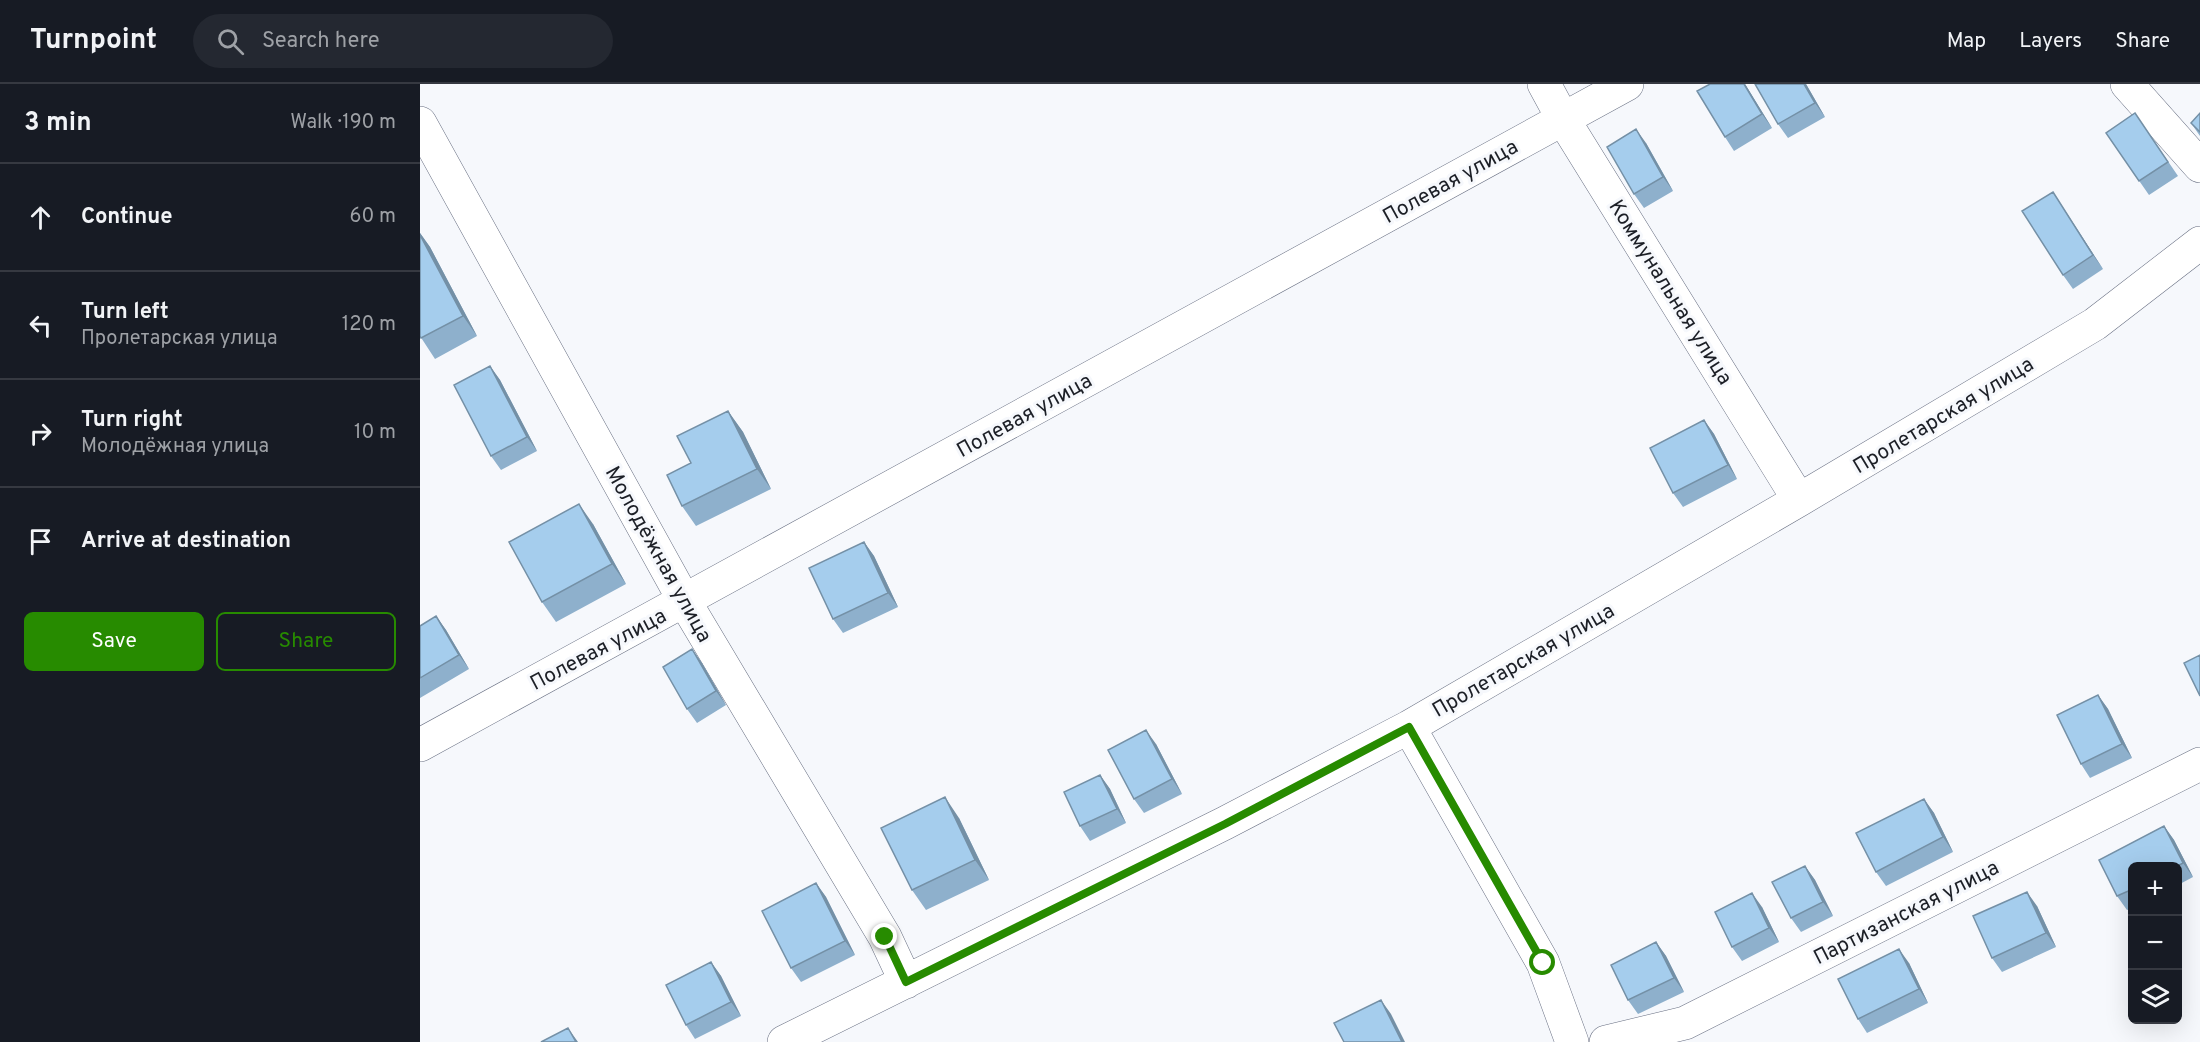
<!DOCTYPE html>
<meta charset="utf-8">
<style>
body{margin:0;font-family:Overpass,sans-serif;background:#242831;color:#f1f3f6}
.controls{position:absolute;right:18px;bottom:18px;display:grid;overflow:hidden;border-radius:9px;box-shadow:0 6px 24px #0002}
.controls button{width:54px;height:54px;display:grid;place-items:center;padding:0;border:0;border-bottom:2px solid #363941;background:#171b24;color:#f1f3f6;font:30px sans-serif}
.stop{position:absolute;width:18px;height:18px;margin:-14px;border:4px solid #278b00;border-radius:50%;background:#fff}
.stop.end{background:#278b00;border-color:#fff;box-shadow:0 2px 6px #0008}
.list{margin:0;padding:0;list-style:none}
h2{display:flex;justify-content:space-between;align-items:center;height:78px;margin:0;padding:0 24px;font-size:26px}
h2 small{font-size:20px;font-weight:400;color:#9ea1a6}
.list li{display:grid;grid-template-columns:39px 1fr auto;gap:18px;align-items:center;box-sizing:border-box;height:108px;padding:0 24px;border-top:2px solid #363941}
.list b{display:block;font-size:22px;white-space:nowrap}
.list p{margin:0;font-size:20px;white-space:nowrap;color:#9ea1a6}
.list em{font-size:20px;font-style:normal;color:#9ea1a6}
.actions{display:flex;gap:12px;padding:18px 24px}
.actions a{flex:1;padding:14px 0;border:2px solid #278b00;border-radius:9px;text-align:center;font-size:21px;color:#278b00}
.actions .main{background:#278b00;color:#fff}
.icon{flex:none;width:33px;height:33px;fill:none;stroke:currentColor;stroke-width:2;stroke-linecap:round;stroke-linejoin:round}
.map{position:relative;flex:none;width:1780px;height:958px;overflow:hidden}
header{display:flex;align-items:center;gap:36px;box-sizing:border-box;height:84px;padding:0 30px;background:#171b24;border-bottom:2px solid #363941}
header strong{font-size:28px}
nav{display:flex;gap:33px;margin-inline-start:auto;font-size:21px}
.search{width:420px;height:54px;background:#242831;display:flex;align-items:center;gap:15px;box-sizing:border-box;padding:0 21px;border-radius:33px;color:#9ea1a6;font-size:22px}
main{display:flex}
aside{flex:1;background:#171b24}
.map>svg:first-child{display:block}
</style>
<header>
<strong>Turnpoint</strong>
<div class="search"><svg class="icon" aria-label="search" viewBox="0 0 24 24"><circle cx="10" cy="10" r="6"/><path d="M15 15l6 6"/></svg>Search here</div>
<nav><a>Map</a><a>Layers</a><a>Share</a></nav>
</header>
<main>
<aside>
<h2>3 min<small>Walk · 190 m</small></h2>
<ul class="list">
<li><svg class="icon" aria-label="ahead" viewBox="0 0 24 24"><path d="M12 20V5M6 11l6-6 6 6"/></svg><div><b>Continue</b></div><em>60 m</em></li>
<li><svg class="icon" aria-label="left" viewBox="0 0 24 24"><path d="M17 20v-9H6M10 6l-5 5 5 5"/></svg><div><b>Turn left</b><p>Пролетарская улица</p></div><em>120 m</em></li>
<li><svg class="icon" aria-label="right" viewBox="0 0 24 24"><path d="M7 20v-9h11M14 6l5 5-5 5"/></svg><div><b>Turn right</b><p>Молодёжная улица</p></div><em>10 m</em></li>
<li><svg class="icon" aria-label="arrive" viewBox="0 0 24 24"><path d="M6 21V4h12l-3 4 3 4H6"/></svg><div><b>Arrive at destination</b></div></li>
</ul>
<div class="actions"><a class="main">Save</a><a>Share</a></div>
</aside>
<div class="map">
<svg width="1780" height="958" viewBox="0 0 1780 958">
<rect width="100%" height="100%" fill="#f6f8fc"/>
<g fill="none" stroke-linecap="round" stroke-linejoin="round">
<defs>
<path id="minor" d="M1124,0l19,35 236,381
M1707,0l73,82
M0,39l265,479 200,335 21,45
M989,643l134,236 29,79
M0,661l1207,-661
M364,958l441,-219 184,-96 390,-227 296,-176 105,-81
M1186,958l79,-19 515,-259"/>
</defs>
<use href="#minor" stroke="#697083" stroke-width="34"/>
<use href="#minor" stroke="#fff" stroke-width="33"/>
</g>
<path fill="#8eb0cc" d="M1290,0h35l27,44 -38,23 -9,-14z
M1335,0h51l19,33 -37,21 -10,-14z
M1715,29l43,63 -29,19 -43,-62z
M1780,29v23l-9,-13z
M1226,59l27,48 -29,17 -10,-14z
M1633,108l50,77 -30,20 -10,-14z
M0,149l10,14 47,89 -42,23 -15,-23z
M70,282l10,14 37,71 -36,19 -10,-14z
M308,327l15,21 28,57 -75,37 -14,-20 9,-43z
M1284,336l10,14 23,45 -54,28 -10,-14z
M173,440l33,60 -70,38 -14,-20z
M444,458l10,14 24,51 -55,26 -10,-14z
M16,532l10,14 23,39 -49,29v-72z
M272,565l10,14 24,42 -29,18 -10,-14z
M1678,611l10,14 24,49 -42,20 -9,-14z
M736,660l26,50 -38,19 -10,-14z
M680,691l10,14 16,34 -36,18 -10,-15z
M1504,715l10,14 19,39 -67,34 -10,-14z
M539,734l30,62 -63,30 -14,-20z
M1744,742l10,14 19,37 -15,8v-18h-45v41l-6,2 -10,-14 -18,-36z
M1385,782l10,14 18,36 -32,16 -10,-14z
M396,799l10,14 29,58 -54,27 -10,-14z
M1617,822l19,41 -54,25 -10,-14z
M1342,823l17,35 -37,19 -10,-14z
M1236,858l10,14 18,36 -46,22 -10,-14z
M291,878l10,14 20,40 -46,23 -9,-14z
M1489,879l19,40 -61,30 -9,-14z"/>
<path fill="#7490a6" d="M1324,0h1l27,44 -10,-14z
M1384,0h2l19,33 -10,-14z
M1216,45l10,14 27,48 -10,-14z
M1633,108l9,14 41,63 -10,-14z
M0,149l10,14 47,89 -14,-20 -43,-81z
M70,282l10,14 37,71 -10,-14z
M308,327l15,21 28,57 -14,-20z
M1284,336l10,14 23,45 -9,-14z
M159,420l14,20 33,60 -14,-20z
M444,458l10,14 24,51 -10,-14z
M16,532l10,14 23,39 -10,-14z
M272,565l10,14 24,42 -10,-14z
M1678,611l10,14 24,49 -10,-14z
M726,646l10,14 26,50 -10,-15z
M680,691l10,14 16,34 -9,-14z
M525,713l14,21 30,62 -14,-20z
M1504,715l10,14 19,39 -10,-15z
M1744,742l10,14 19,37 -10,-14z
M1385,782l10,14 18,36 -10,-14z
M396,799l10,14 29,58 -10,-14z
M1607,808l10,14 19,41 -10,-14z
M1332,809l10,14 17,35 -10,-14z
M1236,858l10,14 18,36 -10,-14z
M1479,865l10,14 19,40 -9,-14z
M291,878l10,14 20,40 -10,-14z
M961,916l10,14 14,28h-3z
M148,944l10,14h-2z"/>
<path fill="#a5cded" stroke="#7490a6" stroke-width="1.5" d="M1290,0h34l18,30 -37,23 -28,-46z
M1335,0h49l11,19 -37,21z
M1715,29l33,49 -29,19 -33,-48z
M1780,29v19l-9,-9z
M1216,45l27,48 -29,17 -27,-47z
M1633,108l40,63 -30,20 -41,-64z
M0,151l43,81 -42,22 -1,-2z
M70,282l37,71 -36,19 -37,-71z
M308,327l29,58 -75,37 -15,-31 24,-12 -14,-27z
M1284,336l24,45 -55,28 -23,-45z
M159,420l33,60 -70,38 -33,-60z
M444,458l24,51 -55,26 -24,-51z
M16,532l23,39 -39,23v-52z
M272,565l24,42 -29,18 -24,-42z
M1780,571v41l-16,-33z
M1678,611l24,49 -41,20 -24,-49z
M726,646l26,49 -38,20 -26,-49z
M680,691l17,34 -37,17 -16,-34z
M525,713l30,63 -63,30 -31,-62z
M1504,715l19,38 -67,35 -20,-39z
M1744,742l19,37 -7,4h-43v22l-16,7 -18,-36z
M1385,782l18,36 -32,16 -19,-36z
M396,799l29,58 -54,27 -29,-57z
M1607,808l19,41 -54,25 -19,-42z
M1332,809l17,35 -37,19 -17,-35z
M1236,858l18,36 -46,22 -17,-35z
M1479,865l20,40 -61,30 -20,-40z
M291,878l20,40 -45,23 -20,-40z
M961,916l21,42h-58l-10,-19z
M148,944l8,14h-35z"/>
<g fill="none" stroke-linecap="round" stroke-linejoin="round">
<path stroke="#278b00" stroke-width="8" d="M465,853l21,45 319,-158 184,-97 134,236"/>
</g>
<g text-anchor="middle" stroke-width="6" stroke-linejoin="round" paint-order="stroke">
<g font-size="21" fill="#1c1f26" stroke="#f6f8fc">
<text transform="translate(1030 97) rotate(-29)" y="7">Полевая улица</text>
<text transform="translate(1251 208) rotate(58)" y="7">Коммунальная улица</text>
<text transform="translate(604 331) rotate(-29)" y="7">Полевая улица</text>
<text transform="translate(1523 331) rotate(-31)" y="7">Пролетарская улица</text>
<text transform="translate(239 470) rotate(61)" y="7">Молодёжная улица</text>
<text transform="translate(178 565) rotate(-28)" y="7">Полевая улица</text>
<text transform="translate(1103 576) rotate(-30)" y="7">Пролетарская улица</text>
<text transform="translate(1486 828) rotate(-27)" y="7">Партизанская улица</text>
</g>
</g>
</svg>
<div class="controls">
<button>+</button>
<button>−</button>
<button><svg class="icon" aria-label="layers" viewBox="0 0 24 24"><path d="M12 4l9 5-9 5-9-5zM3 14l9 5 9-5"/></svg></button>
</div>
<div class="stop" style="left:1123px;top:879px"></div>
<div class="stop end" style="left:465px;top:853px"></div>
</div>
</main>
